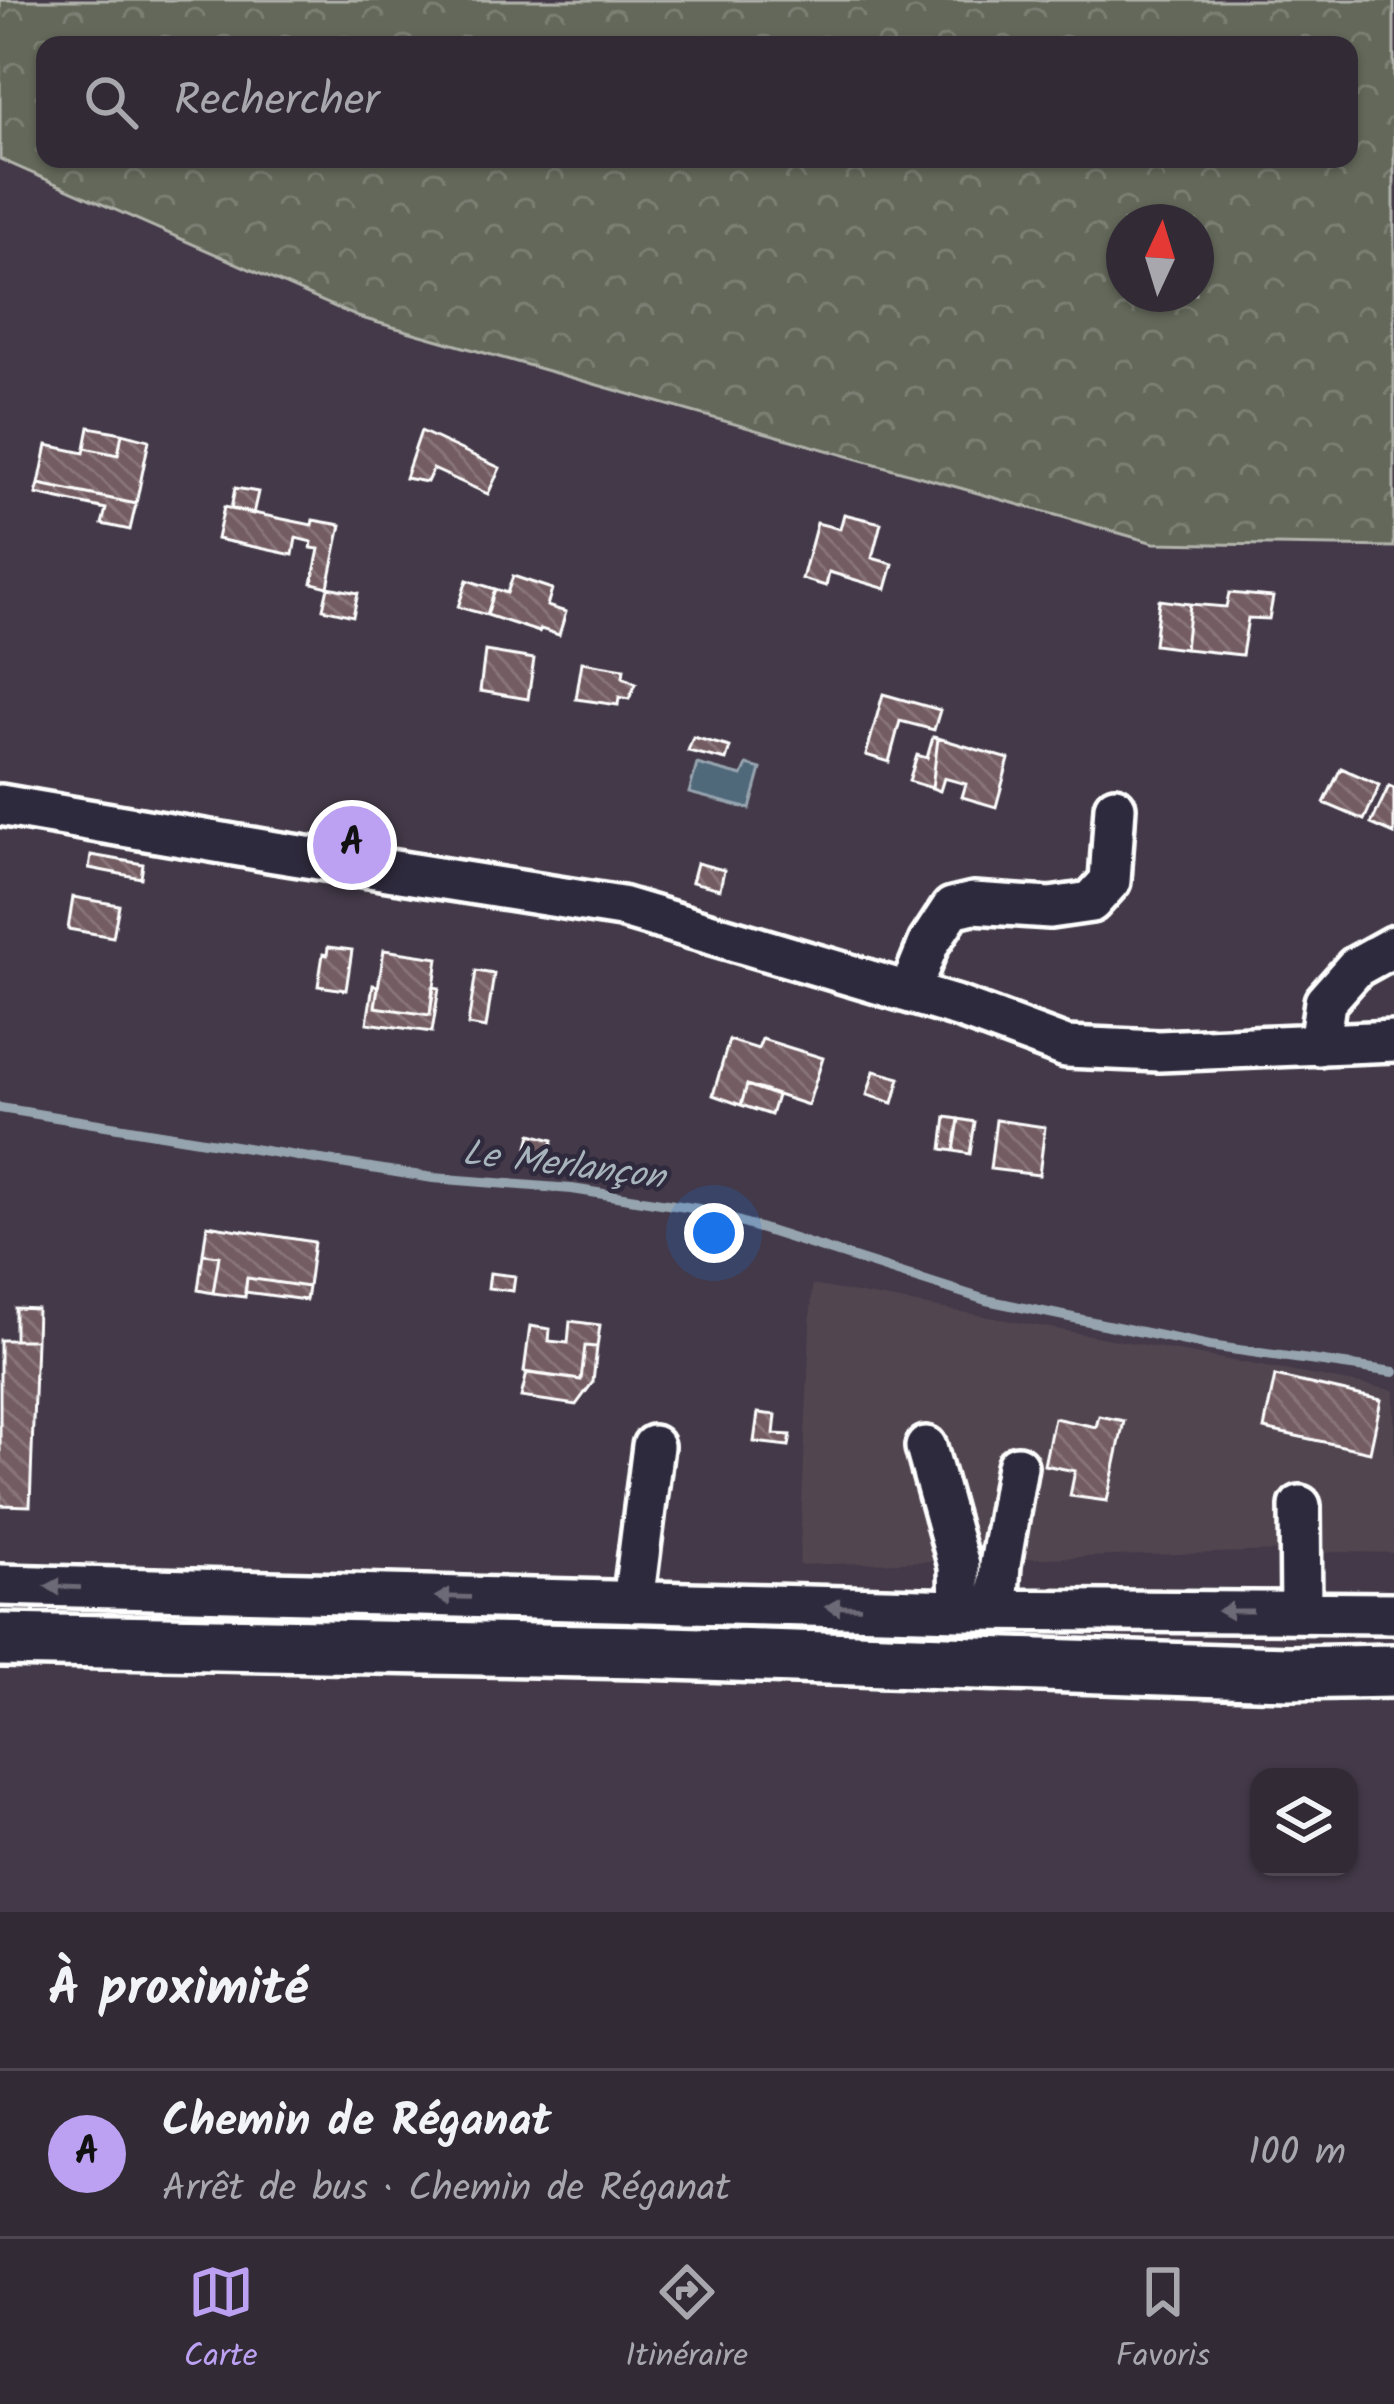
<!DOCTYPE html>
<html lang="fr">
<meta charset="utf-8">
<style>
body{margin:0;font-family:Kalam,sans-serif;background:#3a333e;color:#f1f3f6}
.controls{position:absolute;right:36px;bottom:36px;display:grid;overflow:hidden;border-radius:24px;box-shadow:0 3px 9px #0004}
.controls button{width:108px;height:108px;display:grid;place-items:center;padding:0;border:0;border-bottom:3px solid #4d4751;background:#322b36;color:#f1f3f6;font:60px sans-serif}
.compass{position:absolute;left:1106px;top:204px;width:108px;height:108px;border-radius:50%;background:#322b36;box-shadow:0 3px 9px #0004;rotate:4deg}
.you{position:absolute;left:714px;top:1233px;width:42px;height:42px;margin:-30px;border:9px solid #fff;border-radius:50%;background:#1a73e8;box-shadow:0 0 0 18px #1a73e833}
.badge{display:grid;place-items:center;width:78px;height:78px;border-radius:50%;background:#bca0f2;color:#111;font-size:39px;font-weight:700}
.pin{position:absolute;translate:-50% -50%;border:6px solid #fff;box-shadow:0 3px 12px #0006}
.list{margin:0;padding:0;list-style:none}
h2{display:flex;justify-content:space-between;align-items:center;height:156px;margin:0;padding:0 48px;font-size:51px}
h2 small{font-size:39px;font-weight:400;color:#a8a7ad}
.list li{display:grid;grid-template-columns:78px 1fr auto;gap:36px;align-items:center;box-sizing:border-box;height:168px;padding:0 48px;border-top:3px solid #4d4751}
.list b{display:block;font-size:45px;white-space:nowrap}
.list p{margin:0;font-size:39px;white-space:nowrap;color:#a8a7ad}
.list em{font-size:39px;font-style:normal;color:#a8a7ad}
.icon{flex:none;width:66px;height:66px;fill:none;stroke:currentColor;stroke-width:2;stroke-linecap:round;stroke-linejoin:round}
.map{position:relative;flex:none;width:1394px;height:1912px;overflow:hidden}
.search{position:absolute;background:#322b36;box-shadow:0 3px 9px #0004;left:36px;right:36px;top:36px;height:132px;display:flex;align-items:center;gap:30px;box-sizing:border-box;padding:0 42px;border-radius:24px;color:#a8a7ad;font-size:45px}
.sheet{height:324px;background:#322b36}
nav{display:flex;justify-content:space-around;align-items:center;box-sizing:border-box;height:168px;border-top:3px solid #4d4751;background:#322b36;font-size:33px;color:#a8a7ad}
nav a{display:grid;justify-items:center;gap:6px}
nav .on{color:#bca0f2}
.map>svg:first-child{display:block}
</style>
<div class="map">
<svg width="1394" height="1912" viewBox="0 0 1394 1912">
<defs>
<pattern id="forest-crowns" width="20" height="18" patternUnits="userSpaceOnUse" patternTransform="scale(3)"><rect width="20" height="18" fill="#64685a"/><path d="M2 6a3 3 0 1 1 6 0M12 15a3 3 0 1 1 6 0" fill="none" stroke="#7b7f73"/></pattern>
<pattern id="building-back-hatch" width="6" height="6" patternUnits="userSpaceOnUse" patternTransform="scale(3)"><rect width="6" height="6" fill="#735c62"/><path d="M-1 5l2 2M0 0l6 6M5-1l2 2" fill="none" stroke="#88747a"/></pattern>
</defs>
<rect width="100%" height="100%" fill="#433948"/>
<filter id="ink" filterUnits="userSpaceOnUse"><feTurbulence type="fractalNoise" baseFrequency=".00833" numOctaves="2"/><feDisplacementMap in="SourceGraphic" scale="24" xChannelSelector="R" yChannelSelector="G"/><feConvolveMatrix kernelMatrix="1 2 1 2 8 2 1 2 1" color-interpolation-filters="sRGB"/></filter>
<g filter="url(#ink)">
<path fill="#514450" d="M812,1285l582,105v163l-106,-2 -489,14z"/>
<path fill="url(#forest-crowns)" stroke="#b2b4ac" stroke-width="3" fill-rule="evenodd" d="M0,0h1394v547l-240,-4 -796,-226 -358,-158zM45,45h1304v114h-1304zM1124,222h72v72h-72z"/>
<path fill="#50687a" stroke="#96a4af" stroke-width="3" d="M697,764l45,12 5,-11 14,4 -11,40 -61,-16z"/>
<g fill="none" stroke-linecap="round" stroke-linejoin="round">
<path stroke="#96a4af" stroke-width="10" d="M0,1108l433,70 139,11 127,20 287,91 224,46 184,26"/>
</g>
<path fill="url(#building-back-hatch)" stroke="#fff" stroke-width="3" d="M89,427l33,6 -4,22 -33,-7z
M421,431l79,37 -12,26 -55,-25 -6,13 -22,-4z
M122,433l27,7 -13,64 -97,-20 8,-39 37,8 1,-5 33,7z
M39,484l97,20 -6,26 -28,-6 4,-15 -70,-15z
M235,488l23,4 -5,22 -22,-5z
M224,507l88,18 1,-5 28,5 -13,62 -16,-4 7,-34 -8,-1 1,-6 -16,-4 -3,17 -76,-16z
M844,514l37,9 -9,35 21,6 -7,25 -57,-17 -3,14 -24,-7 15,-56 23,6z
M513,576l39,13 -5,17 19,6 -7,23 -18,-6 -2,3 -52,-17 8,-26 12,4z
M467,580l28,9 -8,26 -29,-8z
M328,587l30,6 -5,23 -30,-7z
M1229,593l44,4 -4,22 -21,-1 -6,37 -57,-6 5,-45 36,3z
M1159,600l31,4 -5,45 -31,-4z
M485,651l49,8 -6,40 -48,-8z
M582,662l42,7 -1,8 13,7 -7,15 -10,-2 -1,8 -42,-6z
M883,694l57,16 -6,20 -34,-9 -11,41 -23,-7z
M693,737l37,10 -4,13 -38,-9z
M933,737l5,1 -6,50 -23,-7 8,-26 10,3z
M938,738l71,21 -13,48 -34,-10 4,-13 -22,-6 -4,13 -8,-3z
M1341,768l39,17 -16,35 -40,-17z
M1389,786l5,2v46l-23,-10z
M91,855l52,9 -2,14 -52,-10z
M697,863l27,7 -4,19 -28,-7z
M73,897l46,8 -6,32 -45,-8z
M328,947l24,3 -6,40 -28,-4 5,-32 4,1z
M384,950l54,8 -8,57 -55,-8z
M476,971l18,3 -8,54 -18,-3z
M373,985l5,1 -3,21 55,8 3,-28 6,1 -7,44 -65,-9z
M762,1039l61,19 -15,47 -61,-20 -6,20 -28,-10 16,-55 29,9z
M874,1071l26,7 -7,25 -26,-8z
M747,1085l30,11 -6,19 -30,-10z
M946,1117l13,2 -5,32 -12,-2z
M959,1119l16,3 -5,32 -16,-3z
M996,1120l49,7 -6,48 -49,-6z
M531,1134l22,6 -6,21 -21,-5z
M207,1225l107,17 -6,45 -61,-9 -2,19 -32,-4 6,-37 -16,-2z
M203,1254l16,2 -6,37 -15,-3z
M490,1273l25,3 -2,15 -25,-3z
M247,1278l61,9 -2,13 -61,-8z
M15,1308l22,1 -1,31h-21z
M570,1321l30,4 -3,22 -12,-1 -4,34 -57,-8 6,-46 20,3 -1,12 19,2z
M0,1340h36l-6,166 -30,-1z
M585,1346l12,1 -4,35 -17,23 -55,-8 6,-24 54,7z
M1275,1376l106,24 -11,52 -106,-23z
M758,1413l18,2 -2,19 17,1 -2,11 -35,-4z
M1099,1416l25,5 -17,80 -37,-5 5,-25 -31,-6 10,-47 42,9z"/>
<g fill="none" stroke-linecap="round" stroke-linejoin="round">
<defs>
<path id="minor" d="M0,805l275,47 346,55 337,100 108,40 93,4 235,-10
M909,992l20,-49 23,-35 21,-5 77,5 41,-6 19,-21 5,-74
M1319,1045l6,-43 31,-35 38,-21
M926,1447l33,119 1,44
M1300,1506l1,105
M0,1585l960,25 434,3
M633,1602l20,-156
M997,1610l3,-45 17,-99"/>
<path id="major" d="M0,1640l640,12 648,21 106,-2"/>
</defs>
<use href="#minor" stroke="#fff" stroke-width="48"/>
<use href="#major" stroke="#fff" stroke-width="60"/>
<use href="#minor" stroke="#2f2a3d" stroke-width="39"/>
<use href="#major" stroke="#2f2a3d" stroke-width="51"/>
</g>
<defs><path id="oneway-solid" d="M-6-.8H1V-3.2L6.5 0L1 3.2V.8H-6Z" transform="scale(3)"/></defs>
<g fill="#6d6a77">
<use href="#oneway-solid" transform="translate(63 1587) rotate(-178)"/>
<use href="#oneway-solid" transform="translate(453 1597) rotate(-179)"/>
<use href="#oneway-solid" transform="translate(843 1607) rotate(-179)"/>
<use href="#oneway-solid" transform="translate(1235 1611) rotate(-180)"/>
</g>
</g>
<g text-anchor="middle" stroke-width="9" stroke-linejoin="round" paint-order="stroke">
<g font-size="36" font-style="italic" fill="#a8b4bc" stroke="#2f2a3d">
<text transform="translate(564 1163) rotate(7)" y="13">Le Merlançon</text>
</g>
</g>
</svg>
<div class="controls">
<button><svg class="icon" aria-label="layers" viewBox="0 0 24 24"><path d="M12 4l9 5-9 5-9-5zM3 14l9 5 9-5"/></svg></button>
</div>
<svg class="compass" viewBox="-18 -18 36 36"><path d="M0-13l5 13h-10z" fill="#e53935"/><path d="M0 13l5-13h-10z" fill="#a8a7ad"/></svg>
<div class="you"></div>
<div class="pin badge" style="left:352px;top:845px">A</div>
<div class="search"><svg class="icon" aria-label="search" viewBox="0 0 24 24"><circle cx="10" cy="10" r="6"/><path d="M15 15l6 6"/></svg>Rechercher</div>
</div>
<section class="sheet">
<h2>À proximité<small></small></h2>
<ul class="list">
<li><span class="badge">A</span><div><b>Chemin de Réganat</b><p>Arrêt de bus · Chemin de Réganat</p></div><em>100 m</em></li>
</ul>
</section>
<nav>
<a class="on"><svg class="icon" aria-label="map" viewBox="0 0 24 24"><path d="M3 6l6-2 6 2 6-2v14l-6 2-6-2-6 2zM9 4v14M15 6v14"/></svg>Carte</a>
<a><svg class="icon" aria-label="directions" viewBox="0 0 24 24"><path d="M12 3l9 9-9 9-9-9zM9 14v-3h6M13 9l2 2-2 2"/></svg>Itinéraire</a>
<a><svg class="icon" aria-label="saved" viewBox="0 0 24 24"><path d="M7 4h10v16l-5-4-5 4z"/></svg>Favoris</a>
</nav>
